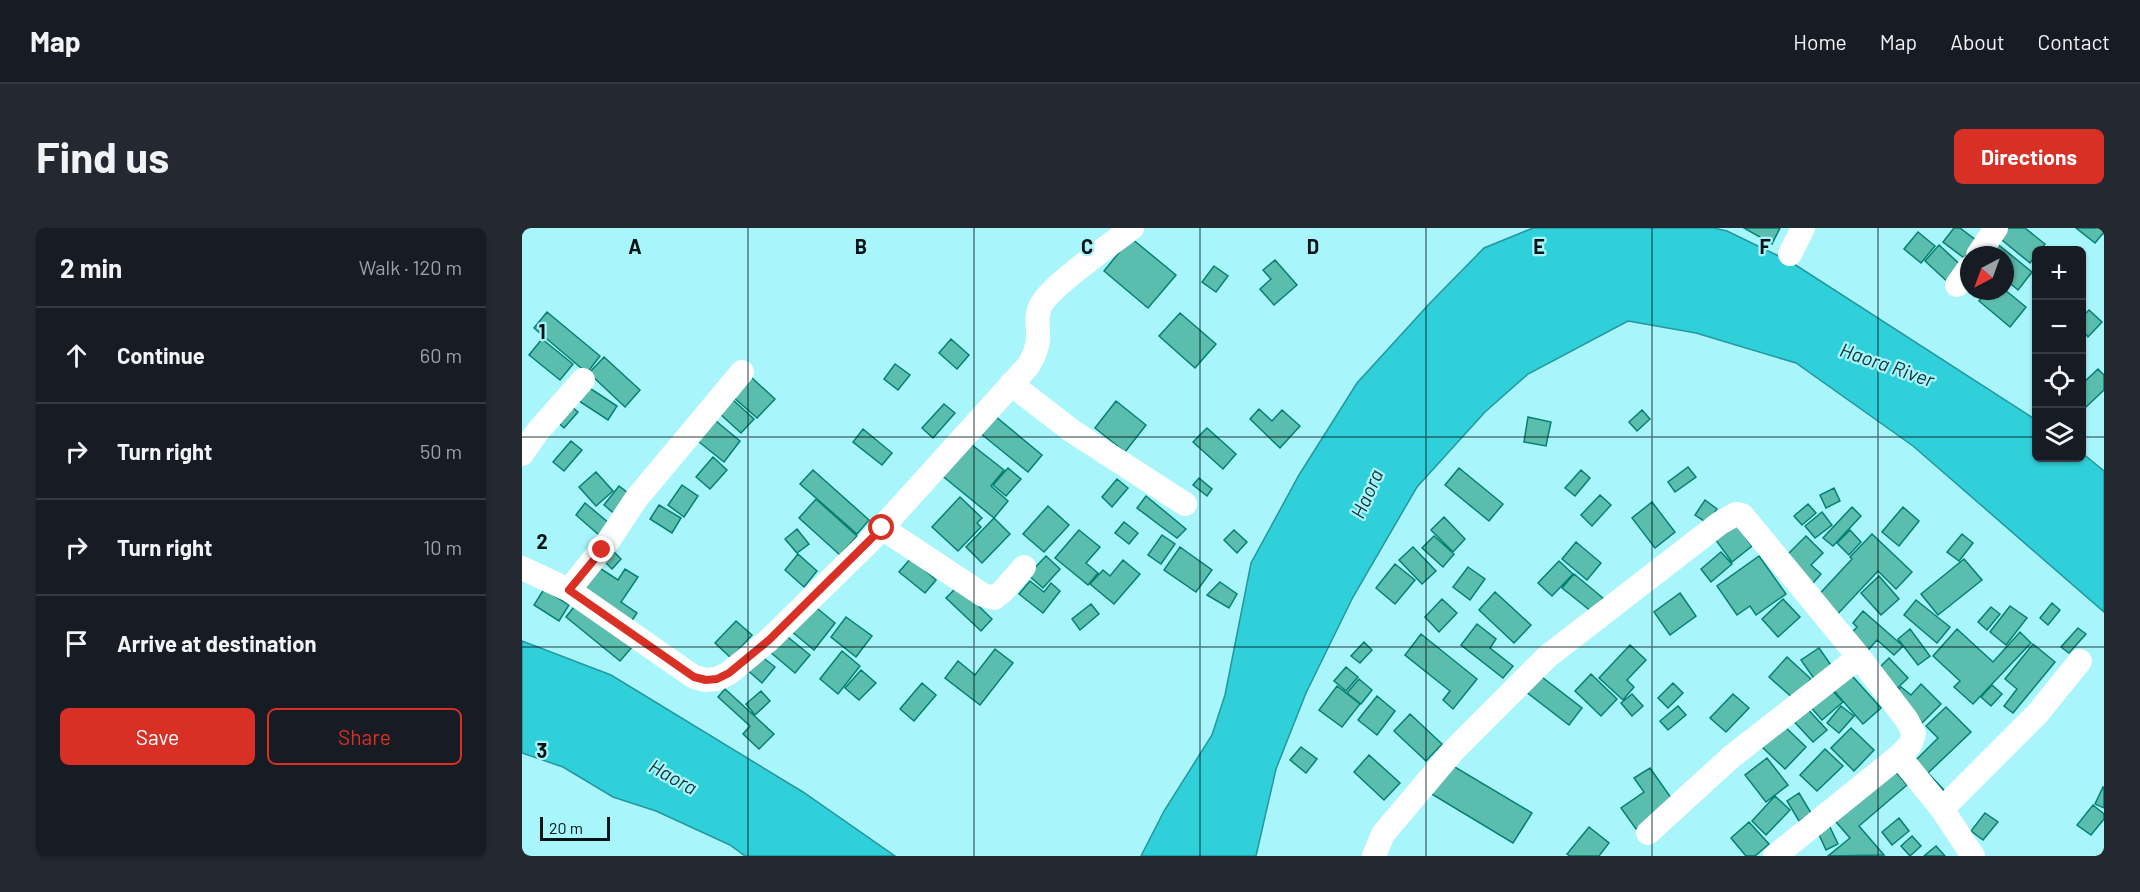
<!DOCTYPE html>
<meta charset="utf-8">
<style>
body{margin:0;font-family:Barlow,sans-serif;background:#242831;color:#f1f3f6}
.controls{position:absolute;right:18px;top:18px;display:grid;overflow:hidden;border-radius:9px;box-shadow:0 2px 4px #0004}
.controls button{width:54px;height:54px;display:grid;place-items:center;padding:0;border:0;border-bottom:2px solid #363941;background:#171b24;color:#f1f3f6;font:30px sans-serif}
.compass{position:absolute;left:1438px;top:18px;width:54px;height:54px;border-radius:50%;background:#171b24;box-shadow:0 2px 4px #0004;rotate:221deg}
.scale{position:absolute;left:18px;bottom:15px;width:70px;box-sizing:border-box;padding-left:6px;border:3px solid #001315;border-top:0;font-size:16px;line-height:21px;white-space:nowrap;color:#001315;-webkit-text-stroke:4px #a8f6fc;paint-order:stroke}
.stop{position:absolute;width:18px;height:18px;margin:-14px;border:4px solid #d93025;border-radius:50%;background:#fff}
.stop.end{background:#d93025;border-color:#fff;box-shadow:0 2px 6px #0008}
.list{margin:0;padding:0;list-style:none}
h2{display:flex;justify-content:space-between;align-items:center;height:78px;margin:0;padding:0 24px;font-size:26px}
h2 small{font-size:20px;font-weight:400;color:#9ea1a6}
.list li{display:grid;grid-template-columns:39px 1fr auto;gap:18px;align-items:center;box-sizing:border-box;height:96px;padding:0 24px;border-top:2px solid #363941}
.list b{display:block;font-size:22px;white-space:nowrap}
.list em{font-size:20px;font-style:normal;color:#9ea1a6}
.actions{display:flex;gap:12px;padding:18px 24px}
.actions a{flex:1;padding:14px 0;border:2px solid #d93025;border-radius:9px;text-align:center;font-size:21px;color:#d93025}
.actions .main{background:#d93025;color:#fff}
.icon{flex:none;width:33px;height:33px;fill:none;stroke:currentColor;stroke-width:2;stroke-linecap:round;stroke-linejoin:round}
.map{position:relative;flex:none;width:1582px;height:628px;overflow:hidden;border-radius:9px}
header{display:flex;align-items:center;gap:36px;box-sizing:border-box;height:84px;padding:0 30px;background:#171b24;border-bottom:2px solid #363941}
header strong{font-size:28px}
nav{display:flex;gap:33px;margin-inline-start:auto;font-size:21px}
.intro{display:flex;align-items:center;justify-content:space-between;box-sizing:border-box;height:144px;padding:0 36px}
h1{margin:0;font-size:42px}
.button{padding:15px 27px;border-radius:9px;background:#d93025;color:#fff;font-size:21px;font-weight:700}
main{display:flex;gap:36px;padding:0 36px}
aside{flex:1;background:#171b24;border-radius:9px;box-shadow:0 2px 4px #0004}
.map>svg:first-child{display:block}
</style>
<header>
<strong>Map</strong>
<nav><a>Home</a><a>Map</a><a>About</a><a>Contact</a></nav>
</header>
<div class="intro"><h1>Find us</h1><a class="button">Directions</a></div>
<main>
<aside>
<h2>2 min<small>Walk · 120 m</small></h2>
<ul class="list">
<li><svg class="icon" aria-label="ahead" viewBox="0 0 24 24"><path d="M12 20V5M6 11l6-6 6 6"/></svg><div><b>Continue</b></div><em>60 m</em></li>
<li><svg class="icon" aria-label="right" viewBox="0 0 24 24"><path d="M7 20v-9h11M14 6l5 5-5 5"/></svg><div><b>Turn right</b></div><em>50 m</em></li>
<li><svg class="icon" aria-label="right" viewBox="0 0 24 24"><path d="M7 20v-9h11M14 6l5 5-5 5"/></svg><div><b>Turn right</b></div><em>10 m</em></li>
<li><svg class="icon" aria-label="arrive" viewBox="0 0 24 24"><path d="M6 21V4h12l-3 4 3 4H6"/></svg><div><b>Arrive at destination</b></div></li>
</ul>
<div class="actions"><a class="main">Save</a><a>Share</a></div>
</aside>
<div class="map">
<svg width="1582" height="628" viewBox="0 0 1582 628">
<rect width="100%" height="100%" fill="#a8f6fc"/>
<path fill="#30d0da" stroke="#22979f" stroke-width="1.5" d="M1011,0h181l13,3 64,31 245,158v38h46v-5l22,18v141l-191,-166 -117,-83 -100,-30 -68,-12 -100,53 -43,38 -68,75 -64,110 -47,96 -30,76 -20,87h-115l23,-45 48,-76 13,-40 26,-132 48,-88 58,-92 73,-80 54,-55z
M0,413l89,34 192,117 92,64h-150l-15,-11 -74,-34 -43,-14 -50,-30 -41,-14z"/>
<path fill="#5bbdad" stroke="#048072" stroke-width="1.5" d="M1222,0h36l-8,16z
M1432,0h6l21,16 -13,17 -25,-19z
M1482,0h21l20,16 -5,6h-4v5l-6,8 -33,-27z
M1554,0h28v4l-9,11z
M1396,4l17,14 -14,17 -17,-14z
M609,10l45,37 -28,33 -44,-37z
M1473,14l37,30 -14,18 -13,-11v-24h-20z
M1417,17l26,24 -14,16 -26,-24z
M753,32l22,25 -23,20 -14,-16 11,-10 -8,-9z
M692,38l14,10 -12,16 -14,-10z
M1483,62l21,17 -16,20 -31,-26 8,-10z
M1567,82l13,12 -14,15 -6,-7v-13z
M25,84l53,44 -13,17 -53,-45z
M658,85l36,31 -21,24 -36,-32z
M20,111l31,25 -13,16 -31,-25z
M429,111l18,16 -12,14 -18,-16z
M82,129l36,33 -15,17 -36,-34z
M373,136l15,11 -12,15 -14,-11z
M1576,141l6,6v15l-18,17 -4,-4v-19z
M229,149l24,22 -18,19 -24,-21z
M66,159l29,19 -9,14 -29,-19z
M41,171l15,13 -14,16 -15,-14z
M210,171l22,20 -13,14 -22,-20z
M594,173l30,24 -21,27 -30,-24z
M422,176l11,9 -22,25 -11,-10z
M737,181l13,12 10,-11 18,16 -20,22 -30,-29z
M1120,182l8,9 -13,12 -8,-9z
M188,188l30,25 -16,21 -31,-25z
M473,188l47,39 -14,17 -48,-39z
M1006,189l23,5 -5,24 -22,-4z
M685,200l29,26 -13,15 -30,-27z
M341,201l29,24 -10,12 -29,-23z
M49,213l11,9 -18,21 -11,-9z
M445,213l37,29 -13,16 17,15 -14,17 -54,-44z
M191,229l14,13 -17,19 -14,-12z
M1166,239l8,10 -21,15 -7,-10z
M486,240l13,11 -15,17 -13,-11z
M937,240l44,36 -14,17 -44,-36z
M291,242l56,50 -12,14 -57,-50z
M1059,242l9,8 -15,18 -10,-8z
M74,244l17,19 -17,15 -17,-19z
M677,250l13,11 -5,7 -14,-11z
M595,251l11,9 -16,19 -10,-10z
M160,257l16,11 -14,21 -16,-12z
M97,258l13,10 -15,20 -13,-11z
M1312,260l6,13 -14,7 -6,-13z
M1078,267l11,10 -19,21 -11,-11z
M624,268l40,33 -9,9 -19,-14 -21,-16z
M438,269l22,21 -5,5 4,4 -23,24 -26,-24z
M294,271l41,37 -17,19 -41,-37z
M1183,272l12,9 -10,14 -12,-8z
M1130,274l23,30 -20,16 -23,-30z
M63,275l24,20 -10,12 -23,-20z
M1286,276l8,9 -14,12 -8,-9z
M137,277l22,13 -9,15 -22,-14z
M526,278l21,19 -25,27 -21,-18z
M1330,279l9,9 -28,30 -10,-8z
M1381,279l16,14 -20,25 -17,-14z
M1300,284l10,13 -17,13 -10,-12z
M922,289l21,22 -12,13 -22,-22z
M472,290l16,16 -28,29 -16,-16z
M1210,292l20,26 -20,16 -20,-27z
M602,294l14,11 -9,11 -14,-11z
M275,301l12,15 -12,9 -12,-14z
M557,302l21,17 -14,16 12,10 -10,12 -33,-27z
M712,302l13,12 -10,11 -13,-13z
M1328,302l11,12 -12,13 -12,-12z
M1350,306l40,38 -16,17 -18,-18 -46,49 -20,-18 40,-43 -2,-2z
M1440,306l11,9 -14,18 -12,-9z
M640,307l13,9 -14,20 -13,-9z
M912,308l20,18 -11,13 -21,-19z
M1284,308l17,17 -12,12 10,9 -14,16 -28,-27z
M1054,314l25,21 -14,17 -25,-21z
M658,319l32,23 -16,22 -32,-22z
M891,319l23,24 -14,13 -23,-24z
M89,321l10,10 -9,10 -11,-11z
M1199,324l11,12 -21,18 -10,-13z
M276,326l19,17 -13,16 -19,-17z
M524,328l14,13 -17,19 -15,-13z
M1237,328l27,38 -30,21 -6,-9 -13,9 -20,-29z
M389,330l25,22 -11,13 -26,-21z
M1442,331l18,21 -44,35 -17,-21z
M601,332l17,14 -26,30 -24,-20 13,-14 7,6z
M1037,333l14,13 -21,22 -14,-13z
M873,336l20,16 -20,24 -19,-16z
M73,337l23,15 7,-11 13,8 -17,25 16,11 -10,15 -51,-34z
M946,339l17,12 -15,21 -17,-13z
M1052,346l29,24 -11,14 -30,-24z
M1357,348l20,23 -18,16 -20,-22z
M508,353l14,11 7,-9 9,8 -17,22 -24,-19z
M698,354l17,12 -8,14 -22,-13z
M436,358l34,33 -11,12 -35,-33z
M22,361l25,16 -10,16 -25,-16z
M973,364l36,33 -17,18 -35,-33z
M1158,365l16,23 -26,19 -16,-23z
M920,371l15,14 -18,19 -14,-15z
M1261,371l17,18 -22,20 -16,-18z
M1394,372l34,27 -13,16 -33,-28z
M56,374l54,45 -12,14 -54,-44z
M1530,375l8,7 -12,15 -8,-7z
M290,376l23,19 -21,27 -23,-19z
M569,376l8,10 -19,16 -8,-11z
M1488,378l17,12 -21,27 -16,-13z
M1469,379l9,7 -13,16 -9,-8z
M1341,383l40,35 -9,9 -17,-15 -14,16 -18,-16 12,-13 -4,-4z
M324,389l26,19 -16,21 -25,-20z
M214,393l16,14 -21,23 -16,-15z
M955,396l19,15 -6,9 23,18 -10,12 -42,-33z
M1556,400l8,6 -17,19 -8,-6z
M1388,401l20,27 -12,9 -20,-26z
M1435,401l36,33 27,-30 11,11 -58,61 -19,-17 6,-6 -27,-25z
M262,406l26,21 -15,18 -26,-22z
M899,406l56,45 -24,30 -10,-9 7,-9 -45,-36z
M842,414l8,8 -12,13 -9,-7z
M1511,416l22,18 -42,51 -9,-7 13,-17 -12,-10z
M1108,417l16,15 -19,20 7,7 -11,13 -24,-22z
M1297,420l14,20 -18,12 -14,-20z
M473,421l18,14 -33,42 -35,-27 13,-17 17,14z
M320,423l18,15 -22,28 -18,-15z
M235,425l18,14 -13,16 -17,-15z
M1265,429l24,22 -17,20 -25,-22z
M1367,430l19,20 -21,20 -19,-19z
M824,439l12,10 -12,14 -12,-10z
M1323,440l36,40 -18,16 -35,-40z
M339,442l15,13 -17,17 -14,-12z
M1016,446l44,34 -13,17 -44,-34z
M1069,446l26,25 -16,17 -26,-25z
M837,451l13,11 -11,14 -14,-11z
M400,455l14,12 -22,26 -14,-12z
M1151,455l10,10 -15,15 -10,-10z
M1399,456l20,20 -26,26 -29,-28 15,-15 10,8z
M1470,457l10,9 -11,12 -10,-9z
M815,458l23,18 -18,23 -23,-17z
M1306,458l15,16 -21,18 -14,-16z
M203,461l49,45 -15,15 -16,-15 7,-8 -32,-29z
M239,463l9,10 -15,14 -9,-11z
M1110,466l11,12 -11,10 -11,-13z
M1211,466l16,14 -23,24 -16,-14z
M855,468l18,15 -18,24 -19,-15z
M1280,475l25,27 -14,12 -24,-26z
M1156,478l8,9 -18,15 -8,-9z
M1319,478l13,10 -15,17 -12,-10z
M1424,479l25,25 -43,41 16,17 -11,11 -29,-29 34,-34 -12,-12z
M888,486l32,30 -16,17 -32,-30z
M1260,496l24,23 -21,22 -24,-23z
M1329,500l23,22 -20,21 -23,-23z
M779,519l16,12 -11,14 -16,-13z
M1303,521l18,17 -26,25 -17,-16z
M847,527l31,28 -16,17 -30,-28z
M1245,530l21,27 -22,17 -21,-27z
M921,532l89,53 -19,30 -88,-53z
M1368,537l17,20 -48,41 25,29 -56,1 22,-18 -20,-23z
M1128,540l24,34 -38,27 -15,-21 23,-16 -10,-14z
M1581,559h1v21l-9,-4z
M1277,565l12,20 -12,8 -12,-20z
M1253,568l15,14 -24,25 -14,-14z
M1571,577l11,9v5l-13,16 -14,-10z
M1463,585l13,9 -15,18 -12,-9z
M1377,590l10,13 -17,14 -10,-13z
M1305,593l11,23 -12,6 -11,-24z
M1227,594l20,22 -14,12h-9l-15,-18z
M1067,599l20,16 -10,13h-29l-3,-2z
M1390,608l9,10 -11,10 -9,-10z
M1414,618l9,10h-21z"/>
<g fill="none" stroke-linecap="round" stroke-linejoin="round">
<path stroke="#fff" stroke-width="24" d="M1268,26l13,-26
M1456,27l18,-27
M1435,57l12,-17
M489,156l61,47 113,73
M0,226l16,-23 45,-51
M360,300l101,67 11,3 9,-7 21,-24
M0,340l47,22 125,87 12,3 11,-1 12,-6 40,-33 99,-97 160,-177c5,-8 9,-16 10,-26 1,-11 -3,-22 2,-33 8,-20 72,-63 92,-79
M47,362l40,-50 27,-41 106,-127
M1420,581l96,-96 42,-52
M1126,605l82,-75 129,-101
M852,628l9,-22 71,-84 94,-94 172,-133 16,-9 6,1 117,142 48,63 7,14 -4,11 -11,11
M1253,628l124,-100 43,53 31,47"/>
</g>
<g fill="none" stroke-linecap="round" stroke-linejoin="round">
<path stroke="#d93025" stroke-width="8" d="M80,322l-33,40 125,87 12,3 11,-1 12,-6 40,-33 113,-112"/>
</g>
<path fill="none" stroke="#001315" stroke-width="1.5" stroke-opacity="0.55" d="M226,0v628M452,0v628M678,0v628M904,0v628M1130,0v628M1356,0v628M0,209h1514M1560,209h22M0,419h1582"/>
<g text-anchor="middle" stroke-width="4.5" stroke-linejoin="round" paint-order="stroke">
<g font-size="20" font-style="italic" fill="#123234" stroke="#a8f6fc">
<text transform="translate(1365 137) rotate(19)" y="7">Haora River</text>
<text transform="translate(845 266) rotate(-66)" y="7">Haora</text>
<text transform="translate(151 549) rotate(29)" y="7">Haora</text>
</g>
</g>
<g font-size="20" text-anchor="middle" font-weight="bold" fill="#001315" stroke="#a8f6fc" stroke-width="4.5" stroke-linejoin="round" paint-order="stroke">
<text x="113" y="26">A</text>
<text x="339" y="26">B</text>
<text x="565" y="26">C</text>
<text x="791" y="26">D</text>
<text x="1017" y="26">E</text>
<text x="1243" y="26">F</text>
<text x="20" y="111">1</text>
<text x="20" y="321">2</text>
<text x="20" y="530">3</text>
</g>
</svg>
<div class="controls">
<button>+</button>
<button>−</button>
<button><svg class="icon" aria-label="locate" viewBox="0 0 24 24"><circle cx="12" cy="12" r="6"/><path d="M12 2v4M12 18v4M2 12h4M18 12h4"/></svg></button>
<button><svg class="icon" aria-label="layers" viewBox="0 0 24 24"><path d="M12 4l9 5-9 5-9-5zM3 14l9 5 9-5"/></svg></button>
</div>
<svg class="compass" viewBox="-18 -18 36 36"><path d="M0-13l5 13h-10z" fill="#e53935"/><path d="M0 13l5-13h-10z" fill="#9ea1a6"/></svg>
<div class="scale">20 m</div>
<div class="stop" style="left:360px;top:300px"></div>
<div class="stop end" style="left:80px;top:322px"></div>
</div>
</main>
